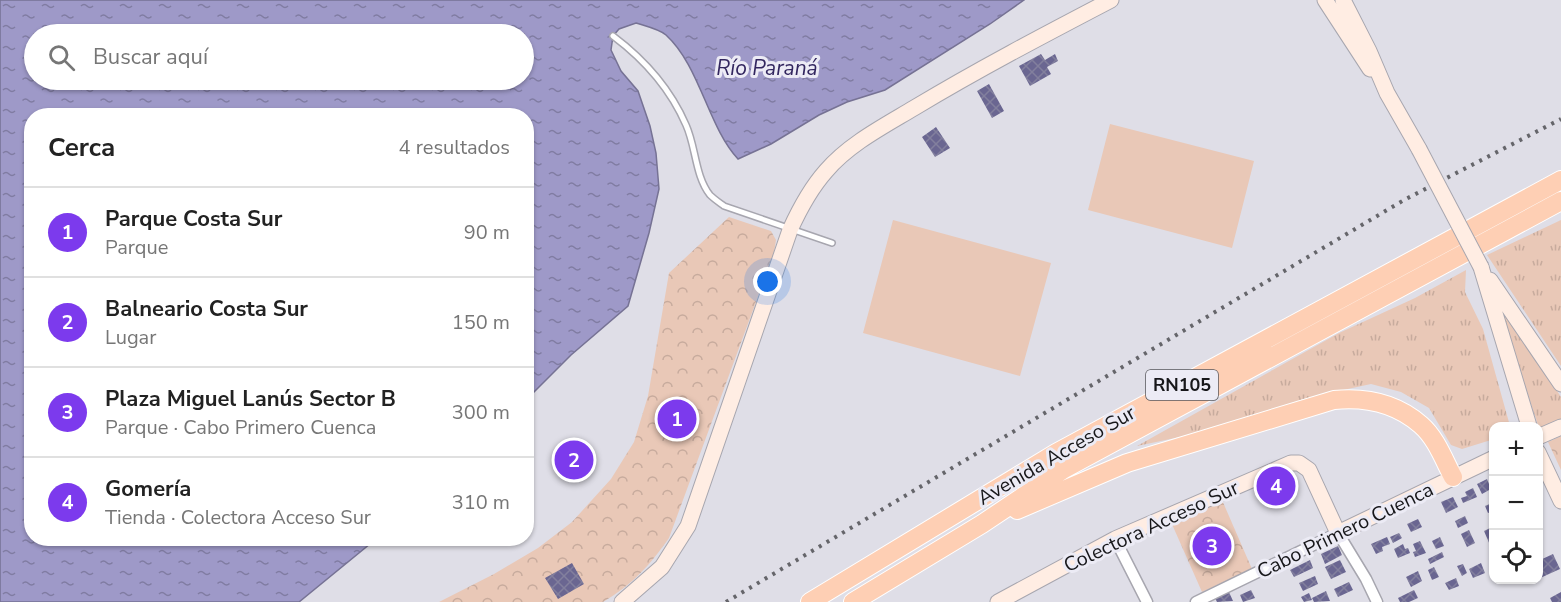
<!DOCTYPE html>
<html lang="es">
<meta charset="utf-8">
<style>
body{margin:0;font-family:"Nunito Sans",sans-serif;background:#f2f2f2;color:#222}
.controls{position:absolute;right:18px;bottom:18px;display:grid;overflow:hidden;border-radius:12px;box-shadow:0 2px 4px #0004}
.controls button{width:54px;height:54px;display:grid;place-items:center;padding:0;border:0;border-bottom:2px solid #e0e0e0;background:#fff;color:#222;font:30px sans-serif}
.you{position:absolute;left:768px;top:282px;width:21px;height:21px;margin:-15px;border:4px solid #fff;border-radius:50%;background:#1a73e8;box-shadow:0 0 0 9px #1a73e833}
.badge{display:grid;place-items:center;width:39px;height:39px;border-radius:50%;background:#7c3aed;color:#fff;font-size:20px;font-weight:700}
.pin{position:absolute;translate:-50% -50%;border:3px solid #fff;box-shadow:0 2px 6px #0006}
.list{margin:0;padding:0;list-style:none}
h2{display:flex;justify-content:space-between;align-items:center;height:78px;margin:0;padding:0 24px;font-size:26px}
h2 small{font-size:20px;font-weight:400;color:#767676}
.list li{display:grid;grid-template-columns:39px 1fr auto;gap:18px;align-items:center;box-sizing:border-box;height:90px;padding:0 24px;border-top:2px solid #e0e0e0}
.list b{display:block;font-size:22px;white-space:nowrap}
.list p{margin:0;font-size:20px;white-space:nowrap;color:#767676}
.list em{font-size:20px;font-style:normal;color:#767676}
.icon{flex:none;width:33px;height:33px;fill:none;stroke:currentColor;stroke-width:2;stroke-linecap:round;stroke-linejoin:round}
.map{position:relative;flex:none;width:1561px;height:602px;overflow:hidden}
.search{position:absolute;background:#fff;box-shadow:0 2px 4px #0004;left:24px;top:24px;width:510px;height:66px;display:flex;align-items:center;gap:15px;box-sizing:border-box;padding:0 21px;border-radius:33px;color:#767676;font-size:22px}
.panel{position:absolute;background:#fff;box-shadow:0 2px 4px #0004;left:24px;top:108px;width:510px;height:438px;border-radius:24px}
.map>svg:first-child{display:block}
</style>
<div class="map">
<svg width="1561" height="602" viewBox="0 0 1561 602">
<defs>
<pattern id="grass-tufts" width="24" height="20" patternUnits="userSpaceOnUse" patternTransform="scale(1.5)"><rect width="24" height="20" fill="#e9c8b7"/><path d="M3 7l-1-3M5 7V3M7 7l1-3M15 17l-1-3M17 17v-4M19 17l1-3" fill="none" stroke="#c7ab9d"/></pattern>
<pattern id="park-crowns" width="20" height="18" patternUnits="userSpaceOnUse" patternTransform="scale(1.5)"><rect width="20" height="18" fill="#e9c8b7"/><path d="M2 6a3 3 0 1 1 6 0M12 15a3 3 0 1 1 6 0" fill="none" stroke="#c7ab9d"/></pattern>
<pattern id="water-ripples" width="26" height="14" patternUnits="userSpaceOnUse" patternTransform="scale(1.5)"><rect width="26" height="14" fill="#9e99c8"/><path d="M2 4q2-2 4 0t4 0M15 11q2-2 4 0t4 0" fill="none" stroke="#807ca2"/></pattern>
<pattern id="building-cross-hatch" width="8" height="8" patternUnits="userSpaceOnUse" patternTransform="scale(1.5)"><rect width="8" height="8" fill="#6a6691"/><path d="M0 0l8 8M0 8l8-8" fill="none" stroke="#827f9d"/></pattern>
</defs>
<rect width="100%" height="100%" fill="#dfdee7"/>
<path fill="url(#grass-tufts)" d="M1561,220v146l-74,-111z
M1466,270l-1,22 18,37 27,97h-16l-1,12 -2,2 -29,9 -11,-4 -22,-37 -28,-16 -30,-8 -51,11 -102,34 -81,17 202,-113 76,-35z
M1494,293l67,104v22l-22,9z"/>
<path fill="url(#park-crowns)" d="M729,217l42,14 5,9 -2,13 -105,285c-19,27 -37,47 -66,64h-164l55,-28 44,-26 34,-26 39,-43 23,-37 14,-46 21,-123z
M1561,436v34l-13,-28z
M1222,500l30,69 -50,23 -31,-70z"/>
<path fill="#e9c8b7" d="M1110,124l144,37 -22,87 -144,-38z
M893,220l158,43 -31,113 -157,-43z"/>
<path fill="url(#water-ripples)" stroke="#767294" stroke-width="1.5" fill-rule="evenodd" d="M0,0h1024l-34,24 -105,66 -38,12 -28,13 -48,29 -33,15c-30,-32 -38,-93 -72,-124 -7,-6 -21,-9 -30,-12l-17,6 -6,7 -2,14 10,21 17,20 12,35 6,27 3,36 -10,44 -21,73 -57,49 -44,44 -1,-283h-494v422l344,1 -77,63h-299zM34,34h490v46h-490z"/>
<path fill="url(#building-cross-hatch)" d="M1041,54l4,6 10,-6 3,7 -11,6 4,7 -21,12 -11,-20z
M989,84l15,27 -12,7 -15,-27z
M936,127l14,21 -15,9 -13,-20z
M1487,479l4,10 -9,5 -5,-10z
M1473,488l4,9 -14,6 -2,-5 6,-2 -2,-4z
M1453,497l5,10 -12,6 -5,-11z
M1494,502v9l-6,2 -3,-7z
M1465,516l3,7 -10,5 -3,-7z
M1418,519l4,8 -11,5 -4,-8z
M1494,526v18l-4,1 -6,-14z
M1469,530l6,13 -8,4 -6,-13z
M1203,532l8,18 -12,6 -8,-18z
M1399,533l3,5 -9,5 -3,-6z
M1387,537l3,7 -8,3 1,4 -7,3 -5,-10z
M1440,537l4,9 -8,3 -4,-8z
M1420,541l6,12 -11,4 -2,-5 3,-1 -3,-7z
M1403,544l2,5 3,-1 2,5 -12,5 -4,-9z
M1338,546l4,9 -17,9 -4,-10z
M1442,552l2,5 -14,7 -2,-5z
M1553,554l7,15 -22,10v-18z
M1310,560l3,8 -19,9 -4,-7z
M1340,560l6,12 -15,7 -6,-12z
M572,563l12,21 -26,15 -13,-21z
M1481,563l4,10 -12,5 -4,-9z
M1463,564l4,9 -5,3 -5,-10z
M1434,567l5,10 -7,3 -4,-10z
M1418,571l4,10 -11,6 -5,-10z
M1315,576l3,8 -15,7 -4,-8z
M1456,578l3,8 -10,4 -4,-7z
M1349,582l4,8 -15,7 -4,-8z
M1251,590l4,8 -12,4 -3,-7z
M1414,590l4,8 -9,4h-9l-2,-4z
M1326,591l4,10 -16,1 -2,-4z
M1229,592l4,9 -16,1 -2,-4z
M1561,592v10h-9l-2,-4z
M1309,593l3,7 -8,2 -3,-5z"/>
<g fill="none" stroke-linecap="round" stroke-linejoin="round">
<defs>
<path id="service" d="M613,36c32,24 57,52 73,89 10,22 9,51 24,70 4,4 10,8 14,11l108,37"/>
<path id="minor" d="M1115,539l32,63
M1196,602l142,-69 28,46 11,23"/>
<path id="secondary" d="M1325,0l45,69
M1343,0l26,51 18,42 32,56
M1481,267l48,159
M1490,280l71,104
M1538,437l23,-10
M1538,452l23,49
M622,602l40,-35 26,-41 102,-296c10,-22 20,-41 36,-59 23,-27 58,-45 88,-63 65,-39 130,-73 197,-108
M998,602l117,-63 176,-76h8l10,7 29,63 156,-75"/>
<path id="trunk" d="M1017,510l110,-47 207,-63c31,-3 62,3 87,25 15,13 23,35 32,52
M810,602l246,-149 505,-273
M853,602l129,-78 82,-55 497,-268"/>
</defs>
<use href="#service" stroke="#a7a6af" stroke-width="8"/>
<use href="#minor" stroke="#a7a6af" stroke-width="13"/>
<use href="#secondary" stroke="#a7a6af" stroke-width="17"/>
<use href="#trunk" stroke="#fff" stroke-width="20"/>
<use href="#service" stroke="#fff" stroke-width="5"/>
<use href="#minor" stroke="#fff" stroke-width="10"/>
<use href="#secondary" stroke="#ffede3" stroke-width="15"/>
<use href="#trunk" stroke="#fecfb4" stroke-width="18"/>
<path stroke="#65656a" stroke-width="4" stroke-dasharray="3 6" stroke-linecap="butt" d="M726,602l678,-402 157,-81"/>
<defs>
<path id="secondary-bridge" d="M1419,149l62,118"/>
</defs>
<use href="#secondary-bridge" stroke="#a7a6af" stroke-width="17" stroke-linecap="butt"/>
<use href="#secondary-bridge" stroke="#ffede3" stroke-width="15"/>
</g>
<g text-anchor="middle" stroke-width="6" stroke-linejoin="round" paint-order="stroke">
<rect fill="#ecebf5" stroke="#57575c" stroke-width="1.5" x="1146" y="370" width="72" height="30" rx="4.5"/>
<g font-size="18" font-weight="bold" fill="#17171a">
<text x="1182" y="391">RN105</text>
</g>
<g font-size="20" fill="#17171a" stroke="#ecebf5">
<text transform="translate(1056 455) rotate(-30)" y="7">Avenida Acceso Sur</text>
<text transform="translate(1151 526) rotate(-25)" y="7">Colectora Acceso Sur</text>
<text transform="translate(1345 530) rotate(-26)" y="7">Cabo Primero Cuenca</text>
</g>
<g font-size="21" font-style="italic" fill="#32265f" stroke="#ecebf5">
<text x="767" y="75">Río Paraná</text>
</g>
</g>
</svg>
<div class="controls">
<button>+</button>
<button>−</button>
<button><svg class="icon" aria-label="locate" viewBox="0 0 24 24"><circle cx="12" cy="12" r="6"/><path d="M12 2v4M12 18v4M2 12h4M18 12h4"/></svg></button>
</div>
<div class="you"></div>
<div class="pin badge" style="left:677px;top:419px">1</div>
<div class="pin badge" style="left:574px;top:460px">2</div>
<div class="pin badge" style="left:1212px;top:546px">3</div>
<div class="pin badge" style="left:1276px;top:486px">4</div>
<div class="search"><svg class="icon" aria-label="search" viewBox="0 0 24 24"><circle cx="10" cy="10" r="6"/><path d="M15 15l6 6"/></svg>Buscar aquí</div>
<section class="panel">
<h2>Cerca<small>4 resultados</small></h2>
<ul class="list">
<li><span class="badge">1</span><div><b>Parque Costa Sur</b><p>Parque</p></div><em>90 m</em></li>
<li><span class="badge">2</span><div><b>Balneario Costa Sur</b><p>Lugar</p></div><em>150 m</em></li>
<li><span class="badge">3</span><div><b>Plaza Miguel Lanús Sector B</b><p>Parque · Cabo Primero Cuenca</p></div><em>300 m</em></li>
<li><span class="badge">4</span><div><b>Gomería</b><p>Tienda · Colectora Acceso Sur</p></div><em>310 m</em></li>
</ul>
</section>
</div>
